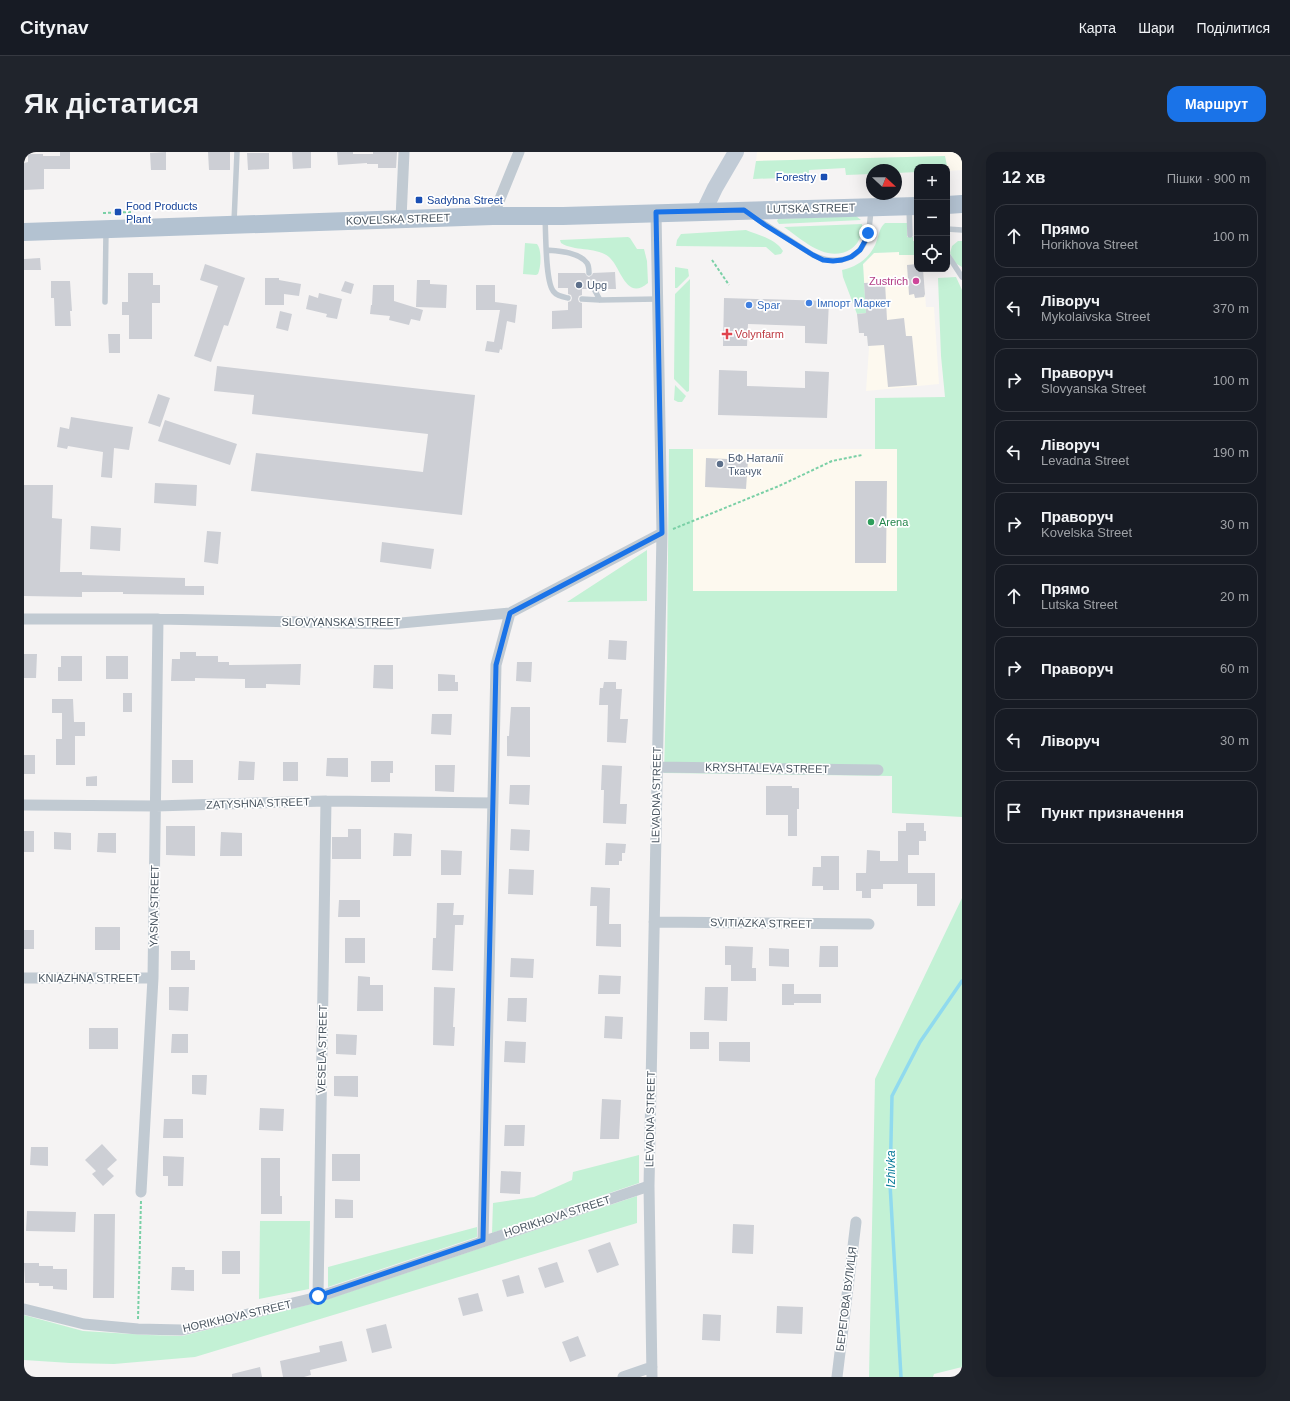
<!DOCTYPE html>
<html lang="uk">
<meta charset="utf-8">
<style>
body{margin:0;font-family:Arial,sans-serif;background:#20242c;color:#f1f3f6}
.controls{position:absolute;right:12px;top:12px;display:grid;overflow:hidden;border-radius:8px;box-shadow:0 4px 16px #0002}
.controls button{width:36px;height:36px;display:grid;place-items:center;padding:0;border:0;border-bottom:1px solid #363941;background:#171b24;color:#f1f3f6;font:20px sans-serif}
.compass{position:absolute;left:842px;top:12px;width:36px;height:36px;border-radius:50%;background:#171b24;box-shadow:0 4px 16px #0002;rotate:112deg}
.stop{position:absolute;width:12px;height:12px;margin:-9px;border:3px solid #1a73e8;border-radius:50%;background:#fff}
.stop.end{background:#1a73e8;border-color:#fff;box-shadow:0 1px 4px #0008}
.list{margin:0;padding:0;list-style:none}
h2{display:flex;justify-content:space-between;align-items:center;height:52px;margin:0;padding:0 16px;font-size:17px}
h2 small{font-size:13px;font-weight:400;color:#9ea1a6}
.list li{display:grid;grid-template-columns:26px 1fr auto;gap:12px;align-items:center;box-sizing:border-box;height:64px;margin:0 8px 8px;padding:0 8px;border:1px solid #363941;border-radius:12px}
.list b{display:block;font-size:15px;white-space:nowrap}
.list p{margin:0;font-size:13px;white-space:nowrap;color:#9ea1a6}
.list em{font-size:13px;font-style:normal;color:#9ea1a6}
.icon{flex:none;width:22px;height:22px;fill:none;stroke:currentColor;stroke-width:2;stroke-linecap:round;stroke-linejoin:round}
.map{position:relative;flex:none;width:938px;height:1225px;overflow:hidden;border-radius:12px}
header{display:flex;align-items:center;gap:24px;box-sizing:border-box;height:56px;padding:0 20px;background:#171b24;border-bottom:1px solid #363941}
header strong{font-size:19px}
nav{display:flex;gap:22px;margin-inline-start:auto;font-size:14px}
.intro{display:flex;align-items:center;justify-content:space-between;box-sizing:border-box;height:96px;padding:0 24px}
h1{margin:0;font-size:28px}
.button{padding:10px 18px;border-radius:12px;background:#1a73e8;color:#fff;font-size:14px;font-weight:700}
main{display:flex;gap:24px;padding:0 24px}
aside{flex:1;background:#171b24;border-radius:12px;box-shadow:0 4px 16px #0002}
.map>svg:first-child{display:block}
</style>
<header>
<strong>Citynav</strong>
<nav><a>Карта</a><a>Шари</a><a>Поділитися</a></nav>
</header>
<div class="intro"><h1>Як дістатися</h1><a class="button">Маршрут</a></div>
<main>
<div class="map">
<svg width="938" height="1225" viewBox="0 0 938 1225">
<rect width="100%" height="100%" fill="#f5f3f3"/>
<path fill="#fdf9ef" d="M733,0h205v18l-14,1 -3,-15 -189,5z
M875,100v3h18v14h6l3,38h8l5,77 -73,7 3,-43 -2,-12h-3v-3h-5l-2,-19 9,-1 -3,-48 11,-12z
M669,297h204v142h-204z"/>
<path fill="#c3f1d5" d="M921,4l3,15 -1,-4h-30v5l-21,1v-3h-24v4l-26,1 -1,-7 -36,2v7l-56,2 3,-18z
M832,64l5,4 -82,4 -2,-3 1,-2z
M861,71h22v14h6v4h4v14h-18v-3l-25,1 -11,11 3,49 -9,1 -14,-37 -1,-7c16,-3 30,-14 35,-30 2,-6 3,-13 8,-17z
M838,72c1,9 -3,20 -11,25 -24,15 -48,-9 -67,-22z
M722,78c12,5 30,9 37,21l-2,3 -6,1 -9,-8 -90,-1 1,-6 4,-6z
M604,85l2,1 7,11h7l3,12 1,22c-22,19 -27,-16 -39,-26 -14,-11 -34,-5 -48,-14l-1,-3z
M934,89h4v26l-7,-4 -5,-10 2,-7z
M501,91l12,1c5,6 4,23 1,30l-2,1 -13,-1z
M651,115l13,2 1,7 -12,12h-2z
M932,125l6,13v527l-70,-4v-37l-228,-3 3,-111 2,-213h24v142h204v-142h-22v-51l70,-1 -4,-41 -3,-78z
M666,127l-1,112 -2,1 -13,-13 1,-85z
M651,233l11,11 -4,6h-4l-4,-2z
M623,398v51l-80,1z
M938,746v469l-28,7 -1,3h-64l6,-298z
M615,1003v28l-147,50 1,-30 41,-6 38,-17 1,-8z
M613,1044v27l-442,134 -81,7 -44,-1 -46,-3v-45l59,16 65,4 34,1 137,-34z
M236,1069h50l-1,68 -50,10z
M453,1075v10l-149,50v-20z"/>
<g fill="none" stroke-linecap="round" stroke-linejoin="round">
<path stroke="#90daee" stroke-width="3.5" d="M877,1225l-11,-193 2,-88 28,-54 42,-61"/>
</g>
<path fill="#cdcfd5" d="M36,0h10v17h-26v20l-20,1v-27l4,-1v-8h15v2h17z
M142,0v18h-15l-1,-17z
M184,0h22v18h-21z
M268,0h19v16l-18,1z
M313,0h16v2h20v-2h24l-1,16h-18v-4h-11v-1l-29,2z
M223,1h22v16l-21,1z
M16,106l1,12h-17v-11z
M181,112l40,14 -17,48 -4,-1 -13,37 -17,-6 24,-70 -18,-6z
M893,112v5h6l2,25 -1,3 -9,1 -1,-4 -5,1 -2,-30z
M591,120l1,17h-17l-2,-3 -3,-1 -3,1 -1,3h-8v6l-3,1 -1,3 1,3 3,1v25l-30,1v-18l16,-1v-8l3,-1 1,-3 -1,-3 -3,-1v-6h-10v-15h27l2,3 2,1 3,-2 1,-2z
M104,121h25v12h7v18h-8v36h-23v-24h-7v-13h6z
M241,126h14v2l22,4 -2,12 -15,-2v11h-19z
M393,128h13v4l17,1 -1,23 -30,-1z
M27,129h19l2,30h-2l1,15h-16l-1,-28h-3z
M321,129l9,3 -3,10 -10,-3z
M861,130l2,38 17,-2 2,18h6l5,49 -29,2 -4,-42 -16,1 -1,-10h-3v-3h-5l-2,-19 9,-1 -2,-30z
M349,133h21v16l29,9 -3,11 -9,-2 -2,6 -20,-5 1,-4 -20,-2 1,-9h1z
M452,133h19v17l22,3 -2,18 -8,-2 -5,29 -2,-1 -1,4 -14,-2 2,-10 7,1 6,-32h-24z
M295,141l23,6 -5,20 -11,-2 1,-3 -21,-5 3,-14 9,3z
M700,146l105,3 -2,43 -22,-1v-17l-57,-2 -1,22h-24z
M256,159l12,3 -4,17 -12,-3z
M84,182h12v19h-11z
M193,214l258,29 -13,120 -211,-24 5,-38 167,19 5,-38 -176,-20 2,-19 -40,-4z
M695,218l28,1v15l58,2v-17l24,1 -2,46 -109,-3z
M134,242l12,4 -10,29 -12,-4z
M47,265l62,10 -4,23 -15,-2 -2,30 -11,-1 2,-25 -35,-6 -1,3 -10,-2 3,-20 9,2z
M141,268l72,24 -7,21 -72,-24z
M682,306l42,2 -2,29 -41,-2z
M831,329h32l-1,82h-31z
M131,331l42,2 -1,21 -42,-3z
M0,333h29l-1,33 10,1 -2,53h22v3l103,3v8h19v9l-81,-1v-2h-41v5l-58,-1z
M67,374l30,2 -1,23 -30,-2z
M183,379l14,1 -3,32 -14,-2z
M358,390l52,7 -3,20 -51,-7z
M585,488l18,1 -1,19 -18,-1z
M156,500h16v4h22v6h11v3l72,-1 -1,21 -34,-1v4h-21v-9l-50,-1v3h-24l1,-22h8z
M0,502h13l-1,24h-12z
M37,504h21v25h-24v-14h3z
M82,504h22v23h-22z
M493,510h15l-1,20 -15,-1z
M350,513h19v24l-20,-1z
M414,522l17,1v7h3v9h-20z
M580,530h12v7h6l-2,30h8l-2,24 -19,-1 1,-37h-9l1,-17h3z
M99,541h9v19h-9z
M28,547h21l1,23h11v14h-10v29h-19v-26h6v-26h-10z
M487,555h19v50l-23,-1v-20h2z
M408,562h20l-1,21 -20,-1z
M0,603h11v19h-11z
M303,606h21v19l-22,-1z
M148,608h21v23h-21z
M215,609l16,1 -1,18h-16z
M347,609h22v12h-3v9h-19z
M259,610h15v19h-15z
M411,613h20l-1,27 -19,-1z
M578,613l20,1 -2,38h7l-1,20 -23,-1 1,-33h-3z
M73,624v10h-11v-9z
M486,633h20l-1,20 -20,-1z
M742,634h26v2h7v21h-2v27h-9v-21h-22z
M882,671h18v8h2v10h-7v14h-11v18h27v33h-18v-22h-34v5h-12v9h-9v-7h-6v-18h10l1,-23 13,1v10h18v-30h8z
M142,674h29v30l-29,-1z
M324,677h13v30h-29v-22h16z
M487,677l19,1 -1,21 -19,-1z
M0,679h10v21h-10z
M30,680l17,1v17l-17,-1z
M197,680l21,1v23h-22z
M74,681h18v20l-19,-1z
M370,681l18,1 -1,22h-18z
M582,691l20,1 -1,9h-3v8h-3v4h-14z
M417,698l21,1 -1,24h-20z
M797,704h18v34h-16v-4h-11l1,-19h8z
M485,717l25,1 -1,25 -25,-1z
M567,735l19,1 -1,36h12v23l-25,-1 1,-40h-7z
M315,748h21v17h-22z
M413,751h17l-1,12h11l-1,10h-8l-2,46 -21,-1 1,-32h3z
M71,775h25v23h-25z
M0,778h10v19h-10z
M321,786h20v25h-20z
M701,794l28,1 -1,21h4v13h-25v-16h-6z
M796,794h18v21h-19z
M745,796l20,1v18l-20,-1z
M147,799h19v9h5v10h-24z
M487,806l23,1 -1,19 -23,-1z
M575,823l22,1 -1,18h-22z
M334,824l12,1v8h13v26h-26z
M758,832h12v10h27v9h-27v2h-12z
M145,835h20l-1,24 -19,-1z
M410,835l21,1 -2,39h2l-1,19 -21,-1z
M681,835h23l-1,34 -23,-1z
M484,846h19l-1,24 -19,-1z
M581,864l18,1 -1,22 -18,-1z
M65,876h29v21h-29z
M666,880h19v17h-19z
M148,882h16v19h-17z
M312,882l21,1 -1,20 -20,-1z
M481,889l21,1 -1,21 -21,-1z
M695,890h31v20l-31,-1z
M168,923h15l-1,20 -14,-1z
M310,924h24v21l-24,-1z
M578,947l19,1 -2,39h-19z
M236,956l24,1 -1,22 -24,-1z
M140,967h19v19h-20z
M481,973h20l-1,21h-20z
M78,992l15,16 -10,9 7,7 -11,10 -11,-12 4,-3 -11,-11z
M7,995h17v19l-18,-1z
M308,1002h28v27h-28z
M139,1004l21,1 -1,29h-15v-10h-5z
M237,1006h19v38h2v18h-21z
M477,1019l20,1 -1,22 -20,-1z
M311,1047l18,1v18h-18z
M3,1059l49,1 -1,20 -49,-1z
M70,1062h21l-1,84h-21z
M709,1072l21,1 -1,29 -21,-1z
M586,1090l9,23 -22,8 -9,-23z
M198,1099h18v23h-18z
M533,1110l7,20 -19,6 -7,-20z
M0,1111h15v3h14v3h14v21l-14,-1v-3h-14v-3h-14z
M148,1115h13v3h9v21l-23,-1z
M495,1123l5,18 -17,4 -5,-17z
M454,1141l5,18 -20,5 -5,-18z
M753,1154l26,1 -1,27 -26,-1z
M679,1162l18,1 -1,26 -18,-1z
M362,1172l6,24 -20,5 -6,-24z
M554,1184l8,20 -16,6 -8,-20z
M318,1189l5,20 -37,9 1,5 -7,2h-21l-3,-16 40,-9 -1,-6z
M236,1215l2,10h-30v-3z"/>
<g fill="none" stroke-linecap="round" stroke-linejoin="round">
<path stroke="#7ad0a6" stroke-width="2" stroke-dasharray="3 2" stroke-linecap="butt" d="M79,61l28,-1
M688,108l17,25
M649,377l106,-43 53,-25 30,-6
M114,1167l3,-118
M935,1225l3,-1"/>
<path stroke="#c1cad2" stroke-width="5.5" d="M885,56l1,27
M727,63l62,40c19,9 43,8 53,-15 4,-10 4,-21 5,-31
M521,66c1,14 0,66 9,74 3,4 9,5 14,6
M210,70l3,-70
M923,77l15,1
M523,98c12,1 32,2 40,13 2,3 2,7 2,10
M923,102l15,23
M570,137l6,11
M558,147l18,1 58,-1
M81,150l1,-71"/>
<path stroke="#c1cad2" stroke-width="11" d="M469,64l26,-64
M377,67l3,-67
M0,467h134l232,5 120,-11 152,-80
M632,615l222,3
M0,653l132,1 170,-5 167,2
M630,770l215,2
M0,826h129
M117,1040l12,-214 5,-359
M459,1089l13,-576 14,-52
M294,1145l8,-496
M0,1157l60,15 54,5 44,1 136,-33 331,-111
M599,1225l29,-10
M628,1225l-3,-191 13,-653 -6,-320
M813,1225l19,-155"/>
<path stroke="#c1cbd6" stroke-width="16" d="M680,59l11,-23 21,-36"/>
<path stroke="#b3c2d1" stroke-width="18" d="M923,53l15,-1
M0,80l469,-16h70l354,-10"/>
</g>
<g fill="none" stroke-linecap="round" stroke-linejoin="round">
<path stroke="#1a73e8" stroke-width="5" d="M294,1144l165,-56 13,-575 14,-52 152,-80 -6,-321 88,-2 21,15 48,30 10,5 10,1 9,-1 9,-3 9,-7 5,-9 3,-8"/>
</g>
<g fill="#1a4fb4" stroke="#fff" stroke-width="1.5">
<rect x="796" y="21" width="8" height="8" rx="2"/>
<rect x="391" y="44" width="8" height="8" rx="2"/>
<rect x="90" y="56" width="8" height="8" rx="2"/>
</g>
<circle fill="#d1479c" stroke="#fff" stroke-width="1.5" cx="892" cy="129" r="4"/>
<g fill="#5c6f8a" stroke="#fff" stroke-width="1.5">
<circle cx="555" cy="133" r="4"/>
<circle cx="696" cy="312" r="4"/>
</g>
<g fill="#3f7fe0" stroke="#fff" stroke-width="1.5">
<circle cx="785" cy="151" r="4"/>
<circle cx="725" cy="153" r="4"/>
</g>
<path fill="#e0444e" stroke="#fff" stroke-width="1.5" d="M701 176h4v4h4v4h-4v4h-4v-4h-4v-4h4z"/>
<circle fill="#2e9e5b" stroke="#fff" stroke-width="1.5" cx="847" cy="370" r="4"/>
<g text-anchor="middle" stroke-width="3.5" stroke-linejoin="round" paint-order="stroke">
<g font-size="11" fill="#164399" stroke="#fff" text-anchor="start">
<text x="792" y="29" text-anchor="end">Forestry</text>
<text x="403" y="52">Sadybna Street</text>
<text x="102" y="58">Food Products<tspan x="102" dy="13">Plant</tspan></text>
</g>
<g font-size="11" fill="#4a5661" stroke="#fff">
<text transform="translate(787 56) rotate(-1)" y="4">LUTSKA STREET</text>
<text transform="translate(374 67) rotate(-2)" y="4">KOVELSKA STREET</text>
<text x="317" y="474">SLOVYANSKA STREET</text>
<text transform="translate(743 616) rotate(1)" y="4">KRYSHTALEVA STREET</text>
<text transform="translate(632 643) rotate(-89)" y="4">LEVADNA STREET</text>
<text transform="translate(234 651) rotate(-2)" y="4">ZATYSHNA STREET</text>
<text transform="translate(130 754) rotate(-89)" y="4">YASNA STREET</text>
<text transform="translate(737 771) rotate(1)" y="4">SVITIAZKA STREET</text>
<text x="65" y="830">KNIAZHNA STREET</text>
<text transform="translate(298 897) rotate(-89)" y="4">VESELA STREET</text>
<text transform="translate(626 967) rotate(-89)" y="4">LEVADNA STREET</text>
<text transform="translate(533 1064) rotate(-18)" y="4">HORIKHOVA STREET</text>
<text transform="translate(822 1147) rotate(-83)" y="4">БЕРЕГОВА ВУЛИЦЯ</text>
<text transform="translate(213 1164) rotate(-13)" y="4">HORIKHOVA STREET</text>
</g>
<g font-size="11" fill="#b23c85" stroke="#fff" text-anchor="end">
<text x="884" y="133">Zustrich</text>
</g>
<g font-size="11" fill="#4e5e75" stroke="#fff" text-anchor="start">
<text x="563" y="137">Upg</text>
<text x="704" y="310">БФ Наталії<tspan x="704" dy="13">Ткачук</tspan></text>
</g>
<g font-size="11" fill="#366cbe" stroke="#fff" text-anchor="start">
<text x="793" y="155">Імпорт Маркет</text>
<text x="733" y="157">Spar</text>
</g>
<g font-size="11" fill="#be3a42" stroke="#fff" text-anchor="start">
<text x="711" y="186">Volynfarm</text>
</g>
<g font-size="11" fill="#27864d" stroke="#fff" text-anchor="start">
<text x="855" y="374">Arena</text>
</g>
<g font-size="12" font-style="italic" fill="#0c7c9b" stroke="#fff">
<text transform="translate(867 1017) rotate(-90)" y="4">Izhivka</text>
</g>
</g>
</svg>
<div class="controls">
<button>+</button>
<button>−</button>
<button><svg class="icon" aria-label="locate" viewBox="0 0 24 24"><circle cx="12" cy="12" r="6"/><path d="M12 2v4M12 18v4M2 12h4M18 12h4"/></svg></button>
</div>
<svg class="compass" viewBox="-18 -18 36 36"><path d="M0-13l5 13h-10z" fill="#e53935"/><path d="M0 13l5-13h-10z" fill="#9ea1a6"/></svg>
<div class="stop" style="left:294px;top:1144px"></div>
<div class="stop end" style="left:844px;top:81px"></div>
</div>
<aside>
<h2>12 хв<small>Пішки · 900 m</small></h2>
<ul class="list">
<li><svg class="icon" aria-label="ahead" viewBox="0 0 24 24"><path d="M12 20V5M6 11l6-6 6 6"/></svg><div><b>Прямо</b><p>Horikhova Street</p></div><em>100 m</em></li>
<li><svg class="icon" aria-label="left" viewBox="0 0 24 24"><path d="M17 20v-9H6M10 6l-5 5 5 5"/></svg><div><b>Ліворуч</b><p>Mykolaivska Street</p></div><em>370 m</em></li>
<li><svg class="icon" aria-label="right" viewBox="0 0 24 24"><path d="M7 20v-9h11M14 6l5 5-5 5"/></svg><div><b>Праворуч</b><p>Slovyanska Street</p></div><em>100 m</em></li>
<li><svg class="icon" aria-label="left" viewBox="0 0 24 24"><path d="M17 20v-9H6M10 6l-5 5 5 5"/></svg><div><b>Ліворуч</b><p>Levadna Street</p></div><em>190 m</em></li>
<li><svg class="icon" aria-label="right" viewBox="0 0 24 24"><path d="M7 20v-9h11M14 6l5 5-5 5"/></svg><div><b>Праворуч</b><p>Kovelska Street</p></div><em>30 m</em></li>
<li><svg class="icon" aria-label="ahead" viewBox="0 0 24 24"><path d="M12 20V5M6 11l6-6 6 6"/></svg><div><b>Прямо</b><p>Lutska Street</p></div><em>20 m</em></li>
<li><svg class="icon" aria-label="right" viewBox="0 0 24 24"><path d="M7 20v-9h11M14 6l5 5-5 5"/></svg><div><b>Праворуч</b></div><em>60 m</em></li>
<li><svg class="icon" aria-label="left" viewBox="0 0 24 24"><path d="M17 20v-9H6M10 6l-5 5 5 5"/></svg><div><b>Ліворуч</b></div><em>30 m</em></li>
<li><svg class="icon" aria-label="arrive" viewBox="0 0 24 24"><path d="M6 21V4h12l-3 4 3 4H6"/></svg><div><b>Пункт призначення</b></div></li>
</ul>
</aside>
</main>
